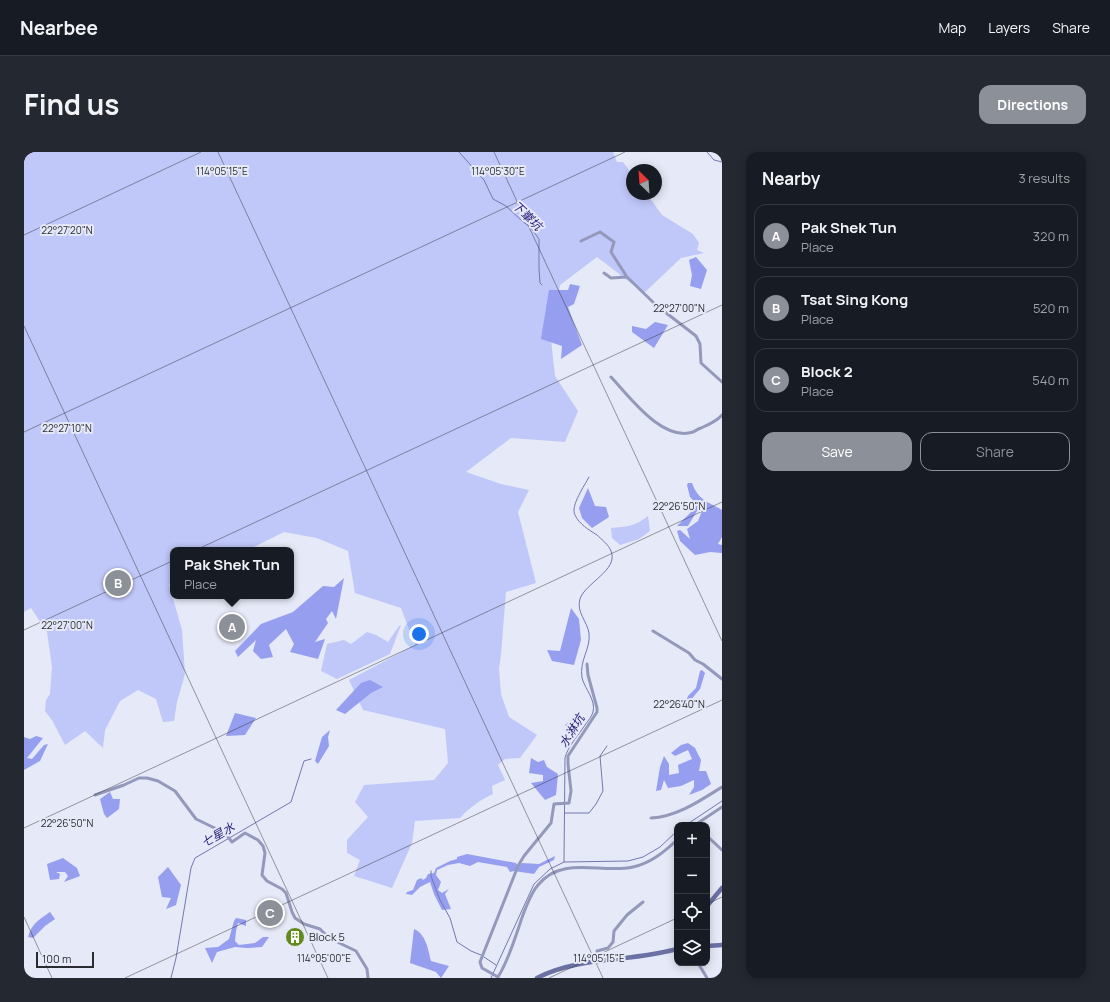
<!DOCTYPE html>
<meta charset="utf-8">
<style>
body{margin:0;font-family:Manrope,"Noto Sans TC",sans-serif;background:#242831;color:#f1f3f6}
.controls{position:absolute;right:12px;bottom:12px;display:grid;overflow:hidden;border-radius:8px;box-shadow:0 2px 10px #0003}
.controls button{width:36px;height:36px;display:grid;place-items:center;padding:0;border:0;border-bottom:1px solid #363941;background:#171b24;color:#f1f3f6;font:20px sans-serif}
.compass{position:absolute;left:602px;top:12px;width:36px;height:36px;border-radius:50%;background:#171b24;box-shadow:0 2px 10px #0003;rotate:335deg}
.scale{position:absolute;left:12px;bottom:10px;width:58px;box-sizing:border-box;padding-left:4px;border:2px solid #2b2c31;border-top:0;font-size:11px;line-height:14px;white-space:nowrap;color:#2b2c31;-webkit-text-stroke:3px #e6e9f7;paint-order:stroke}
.you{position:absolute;left:395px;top:482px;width:14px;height:14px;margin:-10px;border:3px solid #fff;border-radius:50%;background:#1a73e8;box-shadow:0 0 0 6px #1a73e833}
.badge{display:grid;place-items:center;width:26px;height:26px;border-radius:50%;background:#8c9099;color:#fff;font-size:13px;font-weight:700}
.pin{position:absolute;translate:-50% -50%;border:2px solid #fff;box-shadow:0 1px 4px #0006}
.popup{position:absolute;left:146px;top:395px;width:124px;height:52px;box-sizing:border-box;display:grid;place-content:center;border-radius:8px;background:#171b24;filter:drop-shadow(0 1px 3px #0005);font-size:13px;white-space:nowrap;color:#9ea1a6}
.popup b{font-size:15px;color:#f1f3f6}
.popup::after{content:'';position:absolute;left:50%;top:100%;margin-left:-8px;border:8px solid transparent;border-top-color:#171b24}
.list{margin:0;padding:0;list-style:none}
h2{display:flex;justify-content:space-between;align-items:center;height:52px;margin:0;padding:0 16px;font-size:17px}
h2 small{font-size:13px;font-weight:400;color:#9ea1a6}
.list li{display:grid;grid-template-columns:26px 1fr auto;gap:12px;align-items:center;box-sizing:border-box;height:64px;margin:0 8px 8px;padding:0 8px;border:1px solid #363941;border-radius:12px}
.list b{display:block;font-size:15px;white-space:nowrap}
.list p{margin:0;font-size:13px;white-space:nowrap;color:#9ea1a6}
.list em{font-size:13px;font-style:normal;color:#9ea1a6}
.actions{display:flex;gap:8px;padding:12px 16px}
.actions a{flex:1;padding:9px 0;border:1px solid #8c9099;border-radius:12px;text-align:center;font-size:14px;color:#8c9099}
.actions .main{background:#8c9099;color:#fff}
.icon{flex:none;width:22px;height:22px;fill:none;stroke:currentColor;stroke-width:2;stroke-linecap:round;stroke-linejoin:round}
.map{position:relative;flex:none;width:698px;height:826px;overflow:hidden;border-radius:12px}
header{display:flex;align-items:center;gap:24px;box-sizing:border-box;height:56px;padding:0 20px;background:#171b24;border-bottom:1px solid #363941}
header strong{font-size:19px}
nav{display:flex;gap:22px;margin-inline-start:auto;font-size:14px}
.intro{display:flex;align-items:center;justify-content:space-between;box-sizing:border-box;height:96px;padding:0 24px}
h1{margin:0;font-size:28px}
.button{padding:10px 18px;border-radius:12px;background:#8c9099;color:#fff;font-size:14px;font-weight:700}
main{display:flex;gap:24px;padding:0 24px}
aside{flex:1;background:#171b24;border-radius:12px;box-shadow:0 2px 10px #0003}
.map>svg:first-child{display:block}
</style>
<header>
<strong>Nearbee</strong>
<nav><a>Map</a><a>Layers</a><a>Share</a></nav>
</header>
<div class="intro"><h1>Find us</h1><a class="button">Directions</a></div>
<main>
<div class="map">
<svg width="698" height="826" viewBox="0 0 698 826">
<rect width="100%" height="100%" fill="#e6e9f7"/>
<path fill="#c0c7f9" d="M0,0h589l4,10h6l9,12v20h15l15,21 31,19 6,9 -2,7 7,3 -23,5 -37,35 -47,-36 -37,28 -9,55 4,36 23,35 -13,31 -54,-4 -45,34 35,12 28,6 -11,22 18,71 -30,9 -5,62 -2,15 2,25 8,23 28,18 -17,23 -15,1 -7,6 7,15 -13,6 1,8c-13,6 -23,13 -33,24l-45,3 -3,22 -20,45 -38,-12 6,-16 -13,-7v-13l21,-23 -13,-15 9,-17 70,-5 14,-17 -3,-34 -82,-19 -14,-30 66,-35 -14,-37 -46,-15 -7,-42 -31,-13 -33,-6 -36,18h-75v31l-4,3 13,46 3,44 -8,28 -3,19 -11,1 -7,-23 -18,-9 -18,11 -15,29 -2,18 -18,-17 -20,14 -13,-25 -7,-9 1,-11 4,-6 2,-27 -5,-35 -16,-24 -7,4z
M624,364l2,15 -11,8 -19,6 -8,-7 -1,-10c15,-1 25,-2 37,-12z
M377,473l-11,29 -53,25 -16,-8 6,-27 17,-4 7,4 16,-12 9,3 12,7 11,-16z"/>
<path fill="#969eef" d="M672,105l11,13 -6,19 -11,-3 2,-11 -3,-15z
M546,132l10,2 -6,18 -6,3 14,38 -21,14 1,-13 -21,-7 8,-49h19z
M631,170l13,3 -14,23 -22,-16v-6l14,3z
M664,331h4c6,17 16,19 30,27v27l-4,7 4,1v8l-12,-1 -15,3 -15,-14 -3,-10 3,-1 10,9 -3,-10 11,-8 4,-10 -2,-5 -12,20h-11l14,-14 4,-10 -5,-5 -3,-12z
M564,336l7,18 11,1 3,10 -17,11 -10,-10 -3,-10z
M320,426l-8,41 -4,-8 -6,8 2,4 -13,19 10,-3 -7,20 -28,-7 4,-8 -8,-15 -17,16 4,12 -12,2 -8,-8 3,-11 -18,17 -3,-6 26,-27 32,-12 30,-26 11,1z
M547,456l8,11 2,21 -7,25 -22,-4 -5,-11 13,1z
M678,518l3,3 -5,16 -11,13 -3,-1 2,-5 8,-8 4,-17z
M346,528l13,7 -12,6 -26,21 -9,-4 25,-27z
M211,561l21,5 -11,17 -19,1z
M553,564l7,4 -10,13 -5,-1 -4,-7z
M306,578l-2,7 1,9 -11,18 -3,-3 7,-24z
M12,584l7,2 -16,20 5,1 12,-14 4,-1 -8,17 -16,9v-33l6,2z
M664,591l7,5 6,12 -2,11h7l5,13 -9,6 -13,5 5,-8v-7l-13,6 -13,2 -4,-8 -3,10 -5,1 4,-24 4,-11 5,8v11l10,-2 -1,-8 14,-6 -4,-9 -13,6 -4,-3 10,-8z
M507,606l7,4 6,-2 3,7 11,7 -2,21 -11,5 -14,-17 12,-2v-6l-14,-2z
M86,640l3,7h7l-1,10 -12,9 -3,-4 -4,-15z
M443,702l49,9 2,3 4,-3 17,1 16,-8 -1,4 -15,7 -5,7 -20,-3 -4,1 -3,-5 -29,-5 -8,4 -11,-3 -11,2 -11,5 -1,5 5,7 -3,8 4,3 7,-4 -4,5 6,15 -9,1 -8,-16 -4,-12 -10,5 -8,8 -6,-1 1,-2 6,-2 4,-10 4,-2 2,2 3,-2 2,-4 6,-1 2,-5 14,-7 7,-2v-2z
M39,706l14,10 3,8 -16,6 4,-6 -3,-4h-9l4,2 -1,5 -9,1 -3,-16z
M144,715l13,18 -5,20 -10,4 5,-11 -9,-1 -4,-20z
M26,760l5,7 -10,7 -12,12 -5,-1c4,-14 11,-17 22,-25z
M212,766l10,2v6l-8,-3 -2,8 -1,10 4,4 16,-2 8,-6h6l-7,10 -15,1 -12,-1 -18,5 -5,11 -7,-15 13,-1 11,-8 5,-18z
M390,777c12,5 14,20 17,32l18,5 -8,12 -5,-6 -26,-9z"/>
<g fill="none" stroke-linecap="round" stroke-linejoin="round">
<path stroke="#7278b1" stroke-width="1" d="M435,0l25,28 9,19 13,7 15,14 10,8 8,11v30l1,14 2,2
M683,0l7,8 8,2
M541,661h24l7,-9 7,-13 -3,-35 7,-10
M662,673l36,-24
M540,710l1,-104c3,-12 13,-22 20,-33 3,-4 7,-9 8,-13 3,-12 -8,-23 -11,-34 -3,-18 9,-29 7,-45 -2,-12 -13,-21 -9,-34 5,-16 39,-29 31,-48 -2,-6 -10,-12 -14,-16 -8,-5 -18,-11 -22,-20 -5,-9 10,-30 14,-38
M407,719v5l9,24 10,18 7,24 14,9 10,4
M460,805l12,8
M147,826l5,-20 15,-90 4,-10 96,-56 13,-41 7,-2
M467,826l43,-94 16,-15 14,-7 64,-1 15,-4 17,-10 17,-16"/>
<path stroke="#9499bc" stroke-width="3" d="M557,89l19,-9 14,10 -3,10 16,25
M580,121l7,5 16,-1 29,28 40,31 4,8 1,19 21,19
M587,225c18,19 51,65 82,55 2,-1 5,-3 8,-4 8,-4 15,-6 21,-13
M629,479l36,22 6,7 8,4 19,15
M71,643l29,-10 15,-7h8l11,3 17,10 21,28 29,14 7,9 13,-9 13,7 5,6 2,7 -3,22 5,6 15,8 4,4 6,19 3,6 9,6 16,5 9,9 27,13 11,18 1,9
M627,666c26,-1 50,-18 71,-31
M671,673l27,-18
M683,684l15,14
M575,809l-2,-10 11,-3 5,-6 1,-11 13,-16 16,-13
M674,811l9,15
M474,825l-16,-9 -2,-6 38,-96 6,-10 27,-33 3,-19 15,-1 2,-12 -3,-27v-8l29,-44v-4l-9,-33 -1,-11
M474,825c12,-19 18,-43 26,-65 4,-9 7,-19 14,-27 24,-30 63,-11 95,-18 18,-4 31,-15 44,-27"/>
<path stroke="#6b71a4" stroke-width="4.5" d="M683,754l15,-18
M683,794l15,-1
M513,826c43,-22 94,-16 140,-29"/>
</g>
<path fill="none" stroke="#2b2c31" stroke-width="1" stroke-opacity="0.45" d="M194,0l385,826M470,0l228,489M0,83l177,-83M0,174l304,652M0,280l601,-280M0,478l698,-325M0,676l698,-326M683,752l15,-7M0,765l28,61M101,826l597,-278M525,826l128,-60"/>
<defs>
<symbol id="building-disc" viewBox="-11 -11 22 22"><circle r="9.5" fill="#618b1a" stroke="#e6e9f7"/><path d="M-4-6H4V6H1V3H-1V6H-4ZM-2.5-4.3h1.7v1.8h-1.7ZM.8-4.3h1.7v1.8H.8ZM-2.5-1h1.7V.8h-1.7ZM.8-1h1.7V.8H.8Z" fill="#fff"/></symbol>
</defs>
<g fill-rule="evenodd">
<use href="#building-disc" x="260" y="774" width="22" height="22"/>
</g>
<g text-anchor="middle" stroke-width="4" stroke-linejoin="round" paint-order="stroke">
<g font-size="11" fill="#2b2c31" stroke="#e6e9f7" text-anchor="start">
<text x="285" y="789">Block 5</text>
</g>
<g font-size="12" font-style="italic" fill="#29207b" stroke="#e6e9f7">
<text transform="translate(503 64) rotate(44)" y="4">下輋坑</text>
<text transform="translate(548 579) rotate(-58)" y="4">水淋坑</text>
<text transform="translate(194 683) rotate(-30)" y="4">七星水</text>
</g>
</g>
<g font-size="10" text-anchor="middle" fill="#2b2c31" stroke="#e6e9f7" stroke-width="4" stroke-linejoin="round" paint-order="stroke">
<text x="198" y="23">114°05'15"E</text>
<text x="474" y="23">114°05'30"E</text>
<text x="43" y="82">22°27'20"N</text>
<text x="655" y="160">22°27'00"N</text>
<text x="43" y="280">22°27'10"N</text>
<text x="655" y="358">22°26'50"N</text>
<text x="43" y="477">22°27'00"N</text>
<text x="655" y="556">22°26'40"N</text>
<text x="43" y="675">22°26'50"N</text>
<text x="300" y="810">114°05'00"E</text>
<text x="575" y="810">114°05'15"E</text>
</g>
</svg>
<div class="controls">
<button>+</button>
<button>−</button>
<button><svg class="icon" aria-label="locate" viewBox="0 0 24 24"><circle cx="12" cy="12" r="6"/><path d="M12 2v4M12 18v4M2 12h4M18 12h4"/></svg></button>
<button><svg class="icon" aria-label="layers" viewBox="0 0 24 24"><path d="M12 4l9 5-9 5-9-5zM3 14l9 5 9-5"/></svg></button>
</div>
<svg class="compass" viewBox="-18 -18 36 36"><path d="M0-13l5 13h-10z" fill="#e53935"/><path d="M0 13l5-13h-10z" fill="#9ea1a6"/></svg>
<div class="scale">100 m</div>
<div class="you"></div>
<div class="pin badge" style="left:208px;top:475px">A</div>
<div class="popup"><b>Pak Shek Tun</b>Place</div>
<div class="pin badge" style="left:94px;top:431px">B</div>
<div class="pin badge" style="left:246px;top:761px">C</div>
</div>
<aside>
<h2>Nearby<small>3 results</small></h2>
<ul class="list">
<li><span class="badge">A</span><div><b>Pak Shek Tun</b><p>Place</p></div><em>320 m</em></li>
<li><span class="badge">B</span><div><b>Tsat Sing Kong</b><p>Place</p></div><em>520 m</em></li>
<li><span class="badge">C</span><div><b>Block 2</b><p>Place</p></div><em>540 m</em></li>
</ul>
<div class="actions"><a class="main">Save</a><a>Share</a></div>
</aside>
</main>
